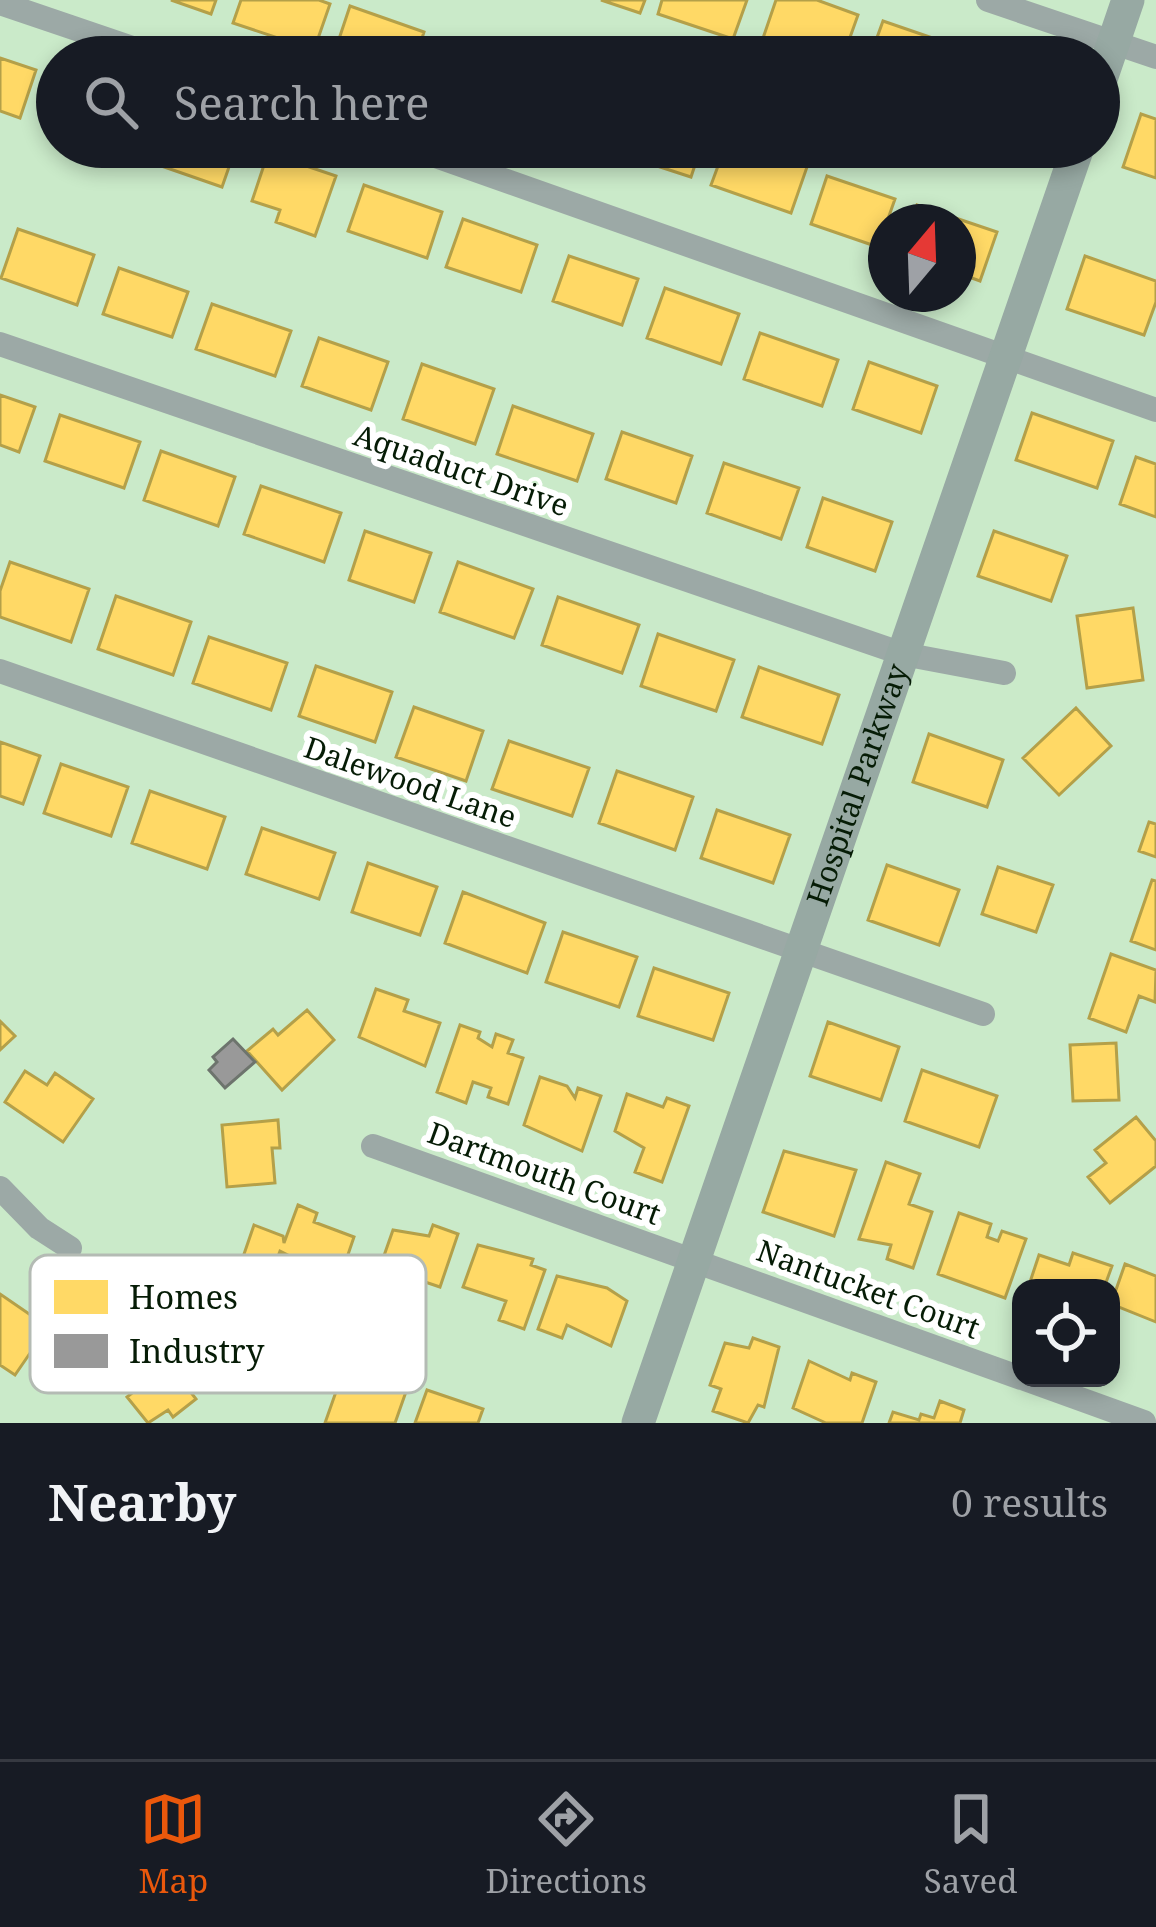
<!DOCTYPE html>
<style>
body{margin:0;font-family:"Noto Serif",serif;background:#242831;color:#f1f3f6}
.controls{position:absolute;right:36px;bottom:36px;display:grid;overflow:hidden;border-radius:24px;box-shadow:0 6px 18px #0003}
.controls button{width:108px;height:108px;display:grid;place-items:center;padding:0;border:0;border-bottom:3px solid #363941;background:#171b24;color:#f1f3f6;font:60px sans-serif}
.compass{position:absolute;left:868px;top:204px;width:108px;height:108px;border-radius:50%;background:#171b24;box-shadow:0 6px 18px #0003;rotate:19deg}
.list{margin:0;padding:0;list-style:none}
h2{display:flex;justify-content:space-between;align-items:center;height:156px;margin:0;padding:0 48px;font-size:51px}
h2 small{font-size:39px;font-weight:400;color:#9ea1a6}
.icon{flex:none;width:66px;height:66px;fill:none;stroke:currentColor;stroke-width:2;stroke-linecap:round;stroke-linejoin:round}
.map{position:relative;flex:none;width:1156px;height:1423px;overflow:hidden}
.search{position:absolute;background:#171b24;box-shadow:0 6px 18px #0003;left:36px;right:36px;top:36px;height:132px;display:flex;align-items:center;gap:30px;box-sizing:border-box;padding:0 42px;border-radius:66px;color:#9ea1a6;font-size:45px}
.sheet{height:336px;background:#171b24}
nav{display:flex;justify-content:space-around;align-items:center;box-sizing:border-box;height:168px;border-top:3px solid #363941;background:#171b24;font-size:33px;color:#9ea1a6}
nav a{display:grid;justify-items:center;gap:6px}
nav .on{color:#ea580c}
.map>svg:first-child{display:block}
</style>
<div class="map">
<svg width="1156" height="1423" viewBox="0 0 1156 1423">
<rect width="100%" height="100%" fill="#caeac9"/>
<path fill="#ffd966" stroke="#b4a049" stroke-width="3" d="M171,0h45l-5,14z
M241,0h78l11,4 -16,46 -81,-27z
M601,0h44l-5,13z
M662,0h85l-14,39 -75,-25z
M776,0h41l41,15 -15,42h-45l-37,-13z
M350,6l74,26 -8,25h-83z
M883,21l64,22 -5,14h-72z
M442,41l46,16h-51z
M0,58l36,12 -16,48 -20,-7z
M57,94v36l-11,-4z
M1141,114l15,5v59l-33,-11z
M152,147h84l-14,40 -75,-26z
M619,147h82l-10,30 -74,-24z
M725,147h24l58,20 -16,46 -80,-28z
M268,153l68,23 -21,60 -39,-14 4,-12 -28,-9z
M827,176l68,23 -17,48 -67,-23z
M364,185l78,27 -15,46 -79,-27z
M917,205l80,27 -17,49 -22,-8v-51h-47z
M463,219l74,26 -16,47 -75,-25z
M18,229l76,26 -17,50 -76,-27z
M569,256l69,23 -16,46 -69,-24z
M1085,256l71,25v21l-12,33 -77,-26z
M119,268l69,24 -16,45 -69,-23z
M665,288l74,26 -18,50 -74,-26z
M212,304l79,27 -16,45 -79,-27z
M760,333l78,27 -16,46 -78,-27z
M319,338l69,24 -17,48 -69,-24z
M869,362l68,24 -16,47 -68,-24z
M422,364l72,25 -19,55 -72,-25z
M0,395l35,12 -16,45 -19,-7z
M513,406l80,28 -16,47 -80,-27z
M1032,413l81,28 -16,47 -81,-28z
M60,415l80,27 -16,46 -79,-27z
M622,432l70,24 -16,47 -70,-24z
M161,451l74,26 -17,49 -74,-26z
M1136,457l20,7v53l-36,-13z
M724,463l75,25 -18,51 -74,-26z
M261,486l80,27 -17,49 -80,-28z
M823,498l69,24 -17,49 -68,-24z
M365,531l66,22 -17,49 -65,-22z
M994,531l73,25 -16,45 -73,-25z
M10,562l79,27 -18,53 -71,-25v-26z
M458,562l75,27 -19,49 -74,-26z
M116,596l75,26 -18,53 -75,-26z
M558,597l81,28 -17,48 -80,-28z
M1133,608l10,72 -56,8 -10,-72z
M658,634l76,26 -18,51 -75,-25z
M209,637l78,26 -16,47 -78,-27z
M316,666l76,26 -17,50 -76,-26z
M759,667l80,28 -17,49 -80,-27z
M414,707l69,24 -17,50 -70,-24z
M1076,708l35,38 -52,49 -36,-37z
M929,734l74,26 -16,47 -74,-25z
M509,741l80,27 -17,48 -80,-27z
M0,742l40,14 -17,48 -23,-8z
M61,764l67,23 -17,49 -67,-23z
M617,771l76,26 -18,53 -76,-27z
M150,791l75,26 -18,52 -75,-26z
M717,810l73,25 -17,48 -72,-25z
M1149,822l7,2v33l-17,-6z
M262,828l73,25 -16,46 -73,-25z
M368,863l69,24 -17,48 -68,-23z
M887,865l72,25 -20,55 -71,-25z
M998,867l55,18 -17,47 -54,-18z
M1152,880l4,1v69l-25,-9z
M463,892l82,31 -18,50 -82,-30z
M563,932l74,25 -18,50 -73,-25z
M1111,954l45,16 -1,32 -16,-6 -13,36 -37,-14z
M654,968l75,25 -16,47 -75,-24z
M376,989l32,11 -4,11 36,12 -15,43 -66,-29z
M307,1010l27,30 -52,50 -35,-39 26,-22 5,6z
M0,1021l15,15 -15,14z
M828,1022l71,25 -18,53 -71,-24z
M460,1025l20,7 -2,6 14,9 4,-13 17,6 -5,13 15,5 -15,46 -20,-7 3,-9 -18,-6 -7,21 -29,-11z
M1116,1043l3,57 -46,1 -3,-56z
M922,1070l75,26 -18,51 -74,-26z
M25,1071l22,14 8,-12 38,26 -30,43 -58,-40z
M540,1077l27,9 8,12 3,-10 23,8 -19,55 -58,-26z
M627,1094l36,13 4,-9 22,8 -27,76 -27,-10 9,-24 -29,-17z
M1136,1117l20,24v25l-46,37 -22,-26 18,-14 -11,-13z
M278,1120l2,28h-8l3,35 -48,4 -5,-62z
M784,1151l72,19 -22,66 -71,-24z
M886,1162l34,12 -11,30 23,8 -19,56 -26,-9 4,-14 -32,-6z
M298,1205l19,8 -3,9 40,15 -15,44 -59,-30 -6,16 -31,-10 11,-32 29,11 1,7z
M959,1213l32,11 -4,13 11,4 4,-10 24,8 -21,59 -67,-24z
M433,1225l25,9 -18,53 -21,-7 1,-5 -9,25 -38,-13 20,-57 36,6z
M478,1245l55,14 -2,6 14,5 -21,59 -25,-9 7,-19 -43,-14z
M1073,1253l39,13 -8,22h-76l11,-33 30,10z
M1125,1264l31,12v46l-45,-18z
M557,1276l50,12 20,13 -16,45 -44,-21 -5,13 -24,-9z
M0,1294l48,33 -33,48 -15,-10z
M193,1324l30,39 -34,27 7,9 -23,18 -5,-7 -20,13 -21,-26 19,-15 -10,-13z
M753,1338l26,9 -15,60 -6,-2 -10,18 -35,-12 8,-22 -11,-4 15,-42 24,5z
M809,1361l41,19 2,-7 24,9 -14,41h-36l-33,-15z
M344,1369l64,17 -13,37h-70z
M427,1390l56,19 -5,14h-63z
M940,1401l24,9 -4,13h-71l4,-11 26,8 2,-6 13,4z"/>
<path fill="#999" stroke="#6d746d" stroke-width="3" d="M233,1039l22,23 -30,26 -16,-18 8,-8 -4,-5z"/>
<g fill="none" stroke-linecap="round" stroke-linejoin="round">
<path stroke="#9ca9a6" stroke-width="24" d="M988,0l168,57
M0,3l159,54
M410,147l746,263
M0,344l903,310 101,19
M0,671l983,343
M373,1146l648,232
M0,1188l39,40 31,20
M1022,1378l122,44"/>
<g stroke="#97a9a3" stroke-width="33">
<path d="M1099,85l29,-85"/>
<path id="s1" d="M638,1423l440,-1276"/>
</g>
</g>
<g text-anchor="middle" stroke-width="12" stroke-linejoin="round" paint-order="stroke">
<g font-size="30" fill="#061c06" stroke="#fff">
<text transform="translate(461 471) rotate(19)" y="10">Aquaduct Drive</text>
<text transform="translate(410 783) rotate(19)" y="10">Dalewood Lane</text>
<text dy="10" stroke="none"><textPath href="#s1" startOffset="675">Hospital Parkway</textPath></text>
<text transform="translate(544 1174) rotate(20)" y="10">Dartmouth Court</text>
<text transform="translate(868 1290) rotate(20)" y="10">Nantucket Court</text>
</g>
</g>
<rect x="30" y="1255" width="396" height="138" rx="18" fill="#fff" stroke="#b4bbb4" stroke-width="3"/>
<rect x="54" y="1280" width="54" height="34" fill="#ffd966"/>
<rect x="54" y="1334" width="54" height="34" fill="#999"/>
<g font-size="33" fill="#061c06">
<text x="129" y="1309">Homes</text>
<text x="129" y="1363">Industry</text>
</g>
</svg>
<div class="controls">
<button><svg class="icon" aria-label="locate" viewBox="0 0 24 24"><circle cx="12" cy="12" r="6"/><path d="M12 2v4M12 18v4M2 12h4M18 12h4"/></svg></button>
</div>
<svg class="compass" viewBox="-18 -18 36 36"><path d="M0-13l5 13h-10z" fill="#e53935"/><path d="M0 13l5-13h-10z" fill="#9ea1a6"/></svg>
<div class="search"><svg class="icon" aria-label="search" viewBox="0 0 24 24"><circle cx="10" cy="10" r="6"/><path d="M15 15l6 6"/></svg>Search here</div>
</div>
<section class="sheet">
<h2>Nearby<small>0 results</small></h2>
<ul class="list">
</ul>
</section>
<nav>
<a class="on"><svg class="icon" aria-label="map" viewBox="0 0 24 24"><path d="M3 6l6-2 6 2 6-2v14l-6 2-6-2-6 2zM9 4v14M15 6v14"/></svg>Map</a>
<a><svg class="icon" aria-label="directions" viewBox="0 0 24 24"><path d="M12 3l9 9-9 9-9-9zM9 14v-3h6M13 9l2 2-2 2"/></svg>Directions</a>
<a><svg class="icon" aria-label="saved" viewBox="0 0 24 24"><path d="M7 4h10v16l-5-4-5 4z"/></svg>Saved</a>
</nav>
